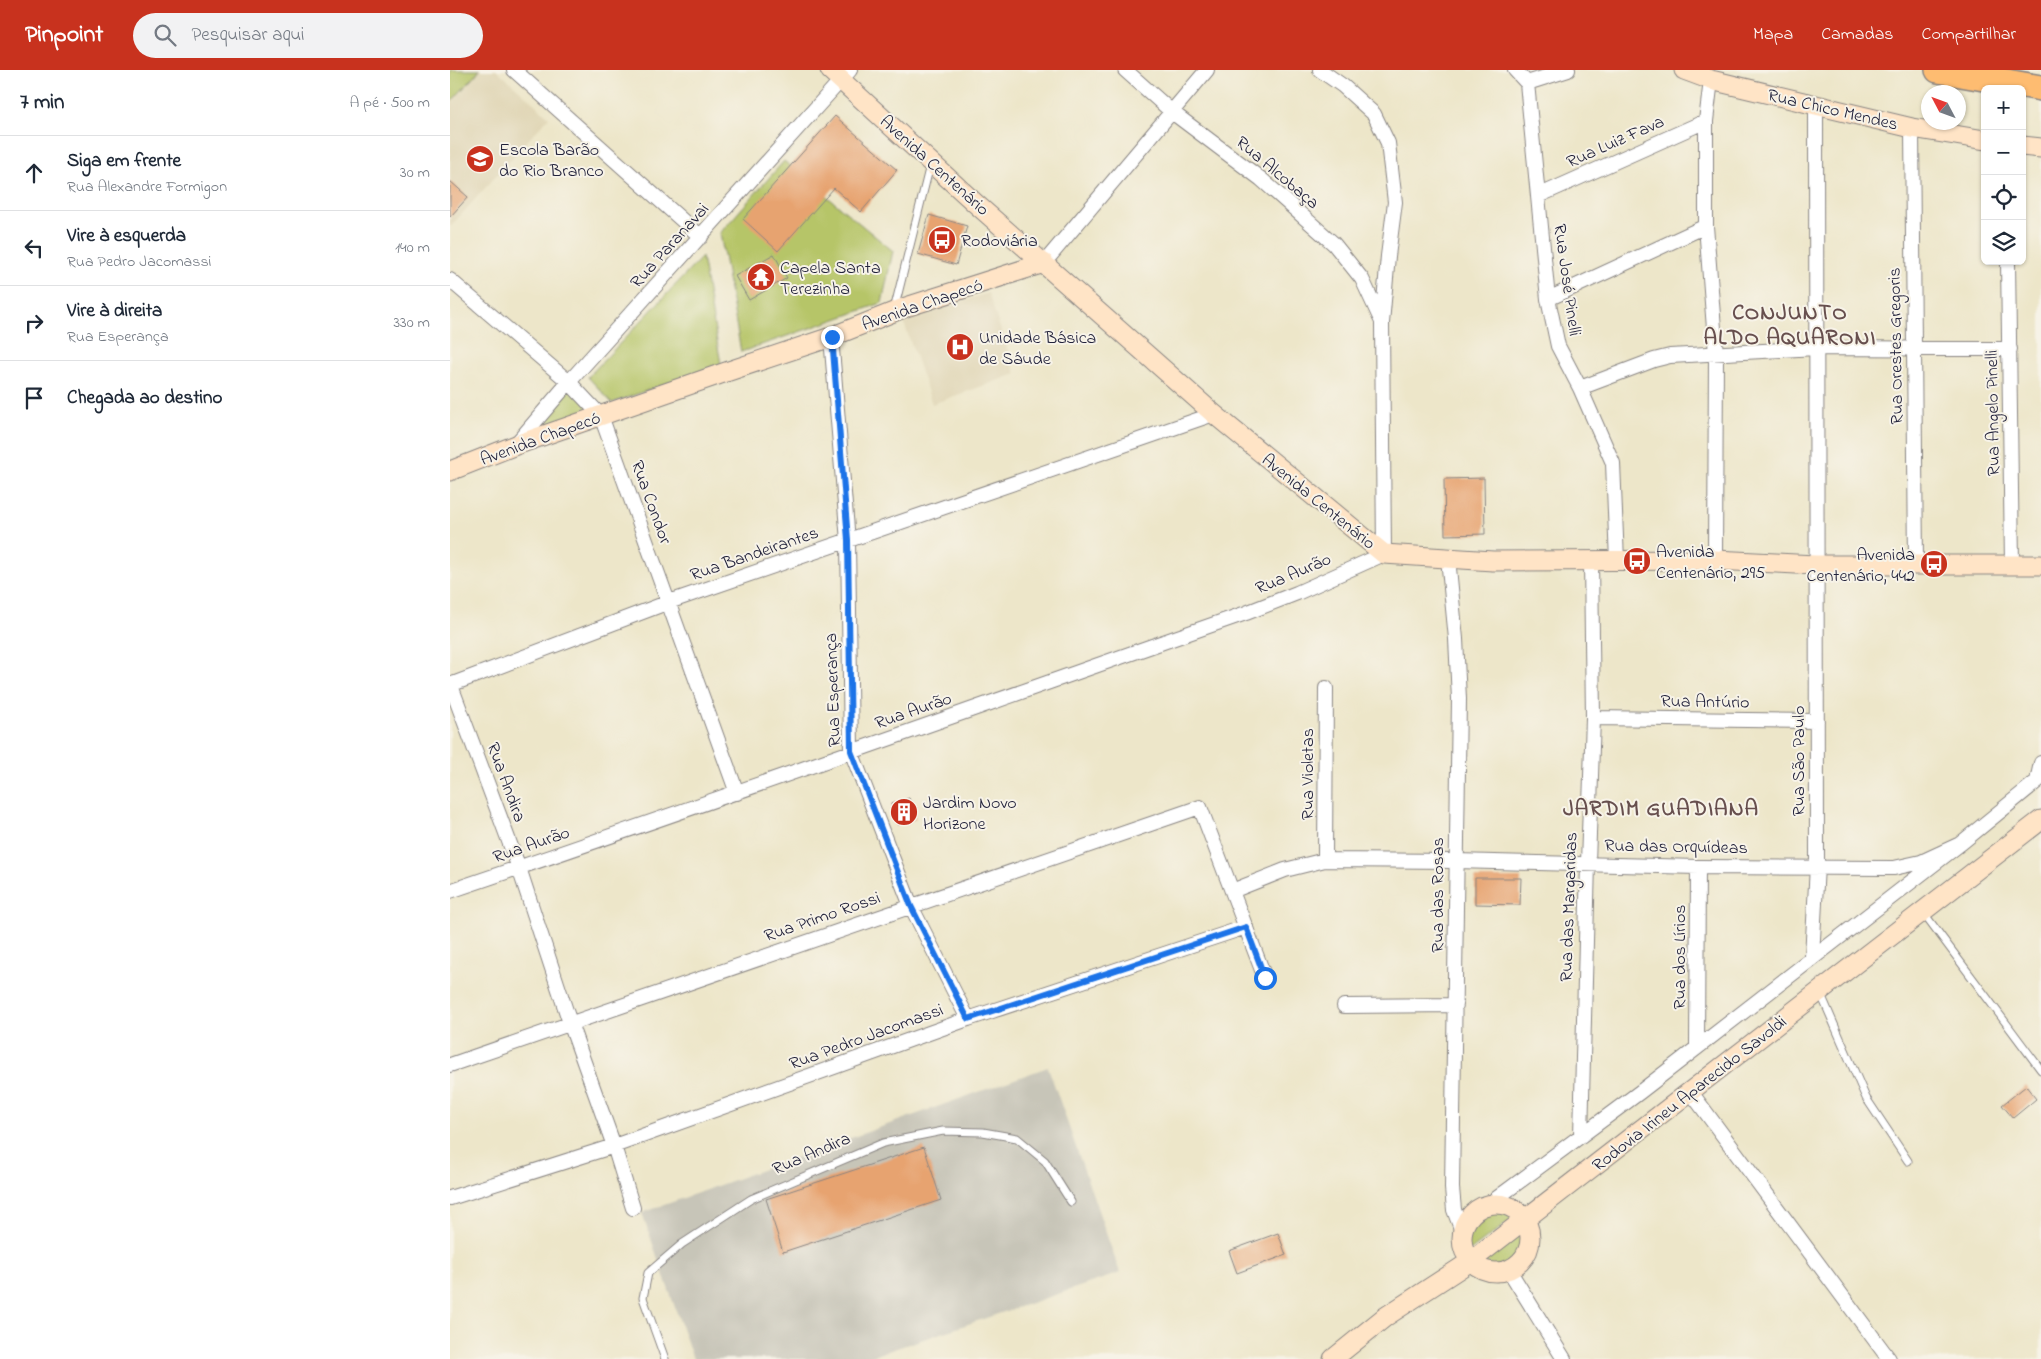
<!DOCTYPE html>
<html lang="pt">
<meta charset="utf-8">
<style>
body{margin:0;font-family:"Indie Flower",sans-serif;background:#f2f2f3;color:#1f2937}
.controls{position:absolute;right:15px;top:15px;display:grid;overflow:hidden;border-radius:8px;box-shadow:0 1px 4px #0004}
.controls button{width:45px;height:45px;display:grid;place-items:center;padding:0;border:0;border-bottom:1px solid #e0e1e3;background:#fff;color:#1f2937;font:25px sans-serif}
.compass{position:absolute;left:1471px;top:15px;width:45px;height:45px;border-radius:50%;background:#fff;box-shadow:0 1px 4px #0004;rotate:311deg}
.stop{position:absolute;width:15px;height:15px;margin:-11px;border:4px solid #1a73e8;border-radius:50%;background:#fff}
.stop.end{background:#1a73e8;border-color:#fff;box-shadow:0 1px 5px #0008}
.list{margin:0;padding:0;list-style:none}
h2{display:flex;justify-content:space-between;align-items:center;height:65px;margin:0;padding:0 20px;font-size:21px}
h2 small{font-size:16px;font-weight:400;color:#747a83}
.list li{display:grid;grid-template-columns:32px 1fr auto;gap:15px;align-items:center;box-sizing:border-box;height:75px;padding:0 20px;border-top:1px solid #e0e1e3}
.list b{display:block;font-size:19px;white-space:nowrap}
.list p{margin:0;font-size:16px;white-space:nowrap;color:#747a83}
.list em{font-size:16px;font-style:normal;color:#747a83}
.icon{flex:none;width:28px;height:28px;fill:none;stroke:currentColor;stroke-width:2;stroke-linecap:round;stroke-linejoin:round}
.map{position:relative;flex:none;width:1591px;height:1289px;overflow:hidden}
header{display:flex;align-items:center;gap:30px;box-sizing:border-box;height:70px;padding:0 25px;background:#c8321e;color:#fff}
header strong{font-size:24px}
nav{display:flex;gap:28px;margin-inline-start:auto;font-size:18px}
.search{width:350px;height:45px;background:#f2f2f3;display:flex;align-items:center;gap:12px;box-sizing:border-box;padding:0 18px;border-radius:28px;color:#747a83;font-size:19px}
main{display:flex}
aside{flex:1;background:#fff}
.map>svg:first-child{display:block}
</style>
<header>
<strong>Pinpoint</strong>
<div class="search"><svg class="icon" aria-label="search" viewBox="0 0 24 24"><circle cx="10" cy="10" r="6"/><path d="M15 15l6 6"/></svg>Pesquisar aqui</div>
<nav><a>Mapa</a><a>Camadas</a><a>Compartilhar</a></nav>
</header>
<main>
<aside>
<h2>7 min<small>A pé · 500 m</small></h2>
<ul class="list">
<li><svg class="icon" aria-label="ahead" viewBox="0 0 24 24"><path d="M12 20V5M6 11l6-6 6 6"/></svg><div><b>Siga em frente</b><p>Rua Alexandre Formigon</p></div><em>30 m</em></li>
<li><svg class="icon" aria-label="left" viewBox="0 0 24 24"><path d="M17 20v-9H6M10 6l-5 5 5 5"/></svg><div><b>Vire à esquerda</b><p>Rua Pedro Jacomassi</p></div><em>140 m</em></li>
<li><svg class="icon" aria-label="right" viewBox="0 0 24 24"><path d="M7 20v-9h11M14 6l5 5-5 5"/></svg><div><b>Vire à direita</b><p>Rua Esperança</p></div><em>330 m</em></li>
<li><svg class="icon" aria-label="arrive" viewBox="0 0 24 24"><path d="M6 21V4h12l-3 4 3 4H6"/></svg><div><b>Chegada ao destino</b></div></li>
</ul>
</aside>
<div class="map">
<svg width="1591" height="1289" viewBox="0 0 1591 1289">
<rect width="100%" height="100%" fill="#f7f3e8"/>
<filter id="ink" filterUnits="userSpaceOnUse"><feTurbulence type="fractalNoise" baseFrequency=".02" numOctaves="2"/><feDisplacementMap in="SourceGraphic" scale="10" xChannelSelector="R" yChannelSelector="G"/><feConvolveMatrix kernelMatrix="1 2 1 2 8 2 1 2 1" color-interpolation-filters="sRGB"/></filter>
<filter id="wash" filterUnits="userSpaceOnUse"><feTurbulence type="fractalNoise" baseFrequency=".0096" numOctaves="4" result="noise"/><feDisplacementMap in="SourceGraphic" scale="20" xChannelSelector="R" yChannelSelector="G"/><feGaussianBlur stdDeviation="1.12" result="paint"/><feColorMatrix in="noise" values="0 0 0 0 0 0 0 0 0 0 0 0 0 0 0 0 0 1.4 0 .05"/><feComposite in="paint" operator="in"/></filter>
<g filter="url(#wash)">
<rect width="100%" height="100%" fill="#ede6c9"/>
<path fill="#e1d7b7" d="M0,0h47l52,47 -99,110z
M538,223l28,81 -84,30 -29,-84z"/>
<path fill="#c7c5b8" d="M598,997l72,206 -256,86h-171l-51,-146z"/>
<path fill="#b6c568" stroke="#6c7452" d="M0,0h30l-30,33z
M334,91l109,90 -11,52 -141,49 -21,-119z
M252,187l19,107 -109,39 -24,-26z
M121,316l21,23 -52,20z
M1040,1137l19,2 9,6 -51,38c-8,-22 0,-37 23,-46z
M1076,1158c8,29 -21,43 -46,36z"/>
<g id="blocks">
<path fill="#e7a370" d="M385,46l62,54 -36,42 -27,-24 -56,63 -35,-32z
M0,111l18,16 -18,20z
M479,145l38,11 -11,39 -38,-11z
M324,184l13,24 -38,22 -14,-24z
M1034,408l1,56 -40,1 -1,-56z
M459,728l7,21 -18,6 -7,-21z
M1025,808h46l-1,27 -45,-1z
M1576,1016l10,13 -23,19 -11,-13z
M474,1077l17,53 -158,52 -17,-53z
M828,1163l8,22 -49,18 -8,-22z"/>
</g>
</g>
<g filter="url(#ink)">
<use href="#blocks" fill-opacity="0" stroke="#888482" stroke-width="1"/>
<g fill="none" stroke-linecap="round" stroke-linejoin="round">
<defs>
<path id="lane" d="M444,240l36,-145
M1473,842l118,158
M1370,922l46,106 42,63
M215,1289l-22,-61 5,-25 34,-29 69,-45 132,-56 60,-12 40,1 34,6 28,23 26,41"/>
<path id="street" d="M64,0l187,167
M675,0l47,42 89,67 73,65 28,35 20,43
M1065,0l12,13
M1261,10l-5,41v105l10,128 -1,206
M1077,13l21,216 10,47 22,42 33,75 4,98
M1077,13l41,-13
M1462,58l4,436
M1088,126l168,-75
M1558,191l4,304
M594,193l163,-193
M0,210l119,102 32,34 136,377
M1098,229l158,-73
M381,267l17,204 3,210 60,155 57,113
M1130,318l74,-28 16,-4 146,-8 194,1
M66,374l53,-62 281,-312
M998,488l8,81 3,60 -7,489 2,22 8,21
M0,613l69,185 51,155 44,123 19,62
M0,615l219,-83 545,-188
M1143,648l224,3
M1587,711l4,-18
M875,790l1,-172
M0,821c266,-90 530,-185 796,-278l51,-20 87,-39 -2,-231 6,-67 7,-54 -7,-59 -14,-29 -31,-28 -23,-16
M782,821l53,-21 40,-10 131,1 242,6 196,1 27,-6 39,-18
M1362,887l5,-91 -1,-761
M894,936l112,-1
M1247,977l1,-180
M0,995l750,-258 65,171
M1240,1021l199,268
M1131,1066l7,-273 5,-145 -2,-158
M0,1128l164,-52 354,-127 278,-92
M1039,1134l151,-112 320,-248 81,-66
M1059,1200l55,89"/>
<path id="secondary" d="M380,0l145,133 239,211 170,140 109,7 222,-1 100,5h226
M1234,0l27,10 201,48 73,12
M1572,76l19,2
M0,401l66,-26 213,-74 102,-34 75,-30 138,-44
M1012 1168a34 34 0 1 1 68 0a34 34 0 1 1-68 0Z
M883,1289l52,-42 86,-56 570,-441"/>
<path id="highway" d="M1488,0l103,18"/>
</defs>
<use href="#lane" stroke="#888482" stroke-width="9"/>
<use href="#street" stroke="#888482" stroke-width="16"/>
<use href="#secondary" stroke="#888482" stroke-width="21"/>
<use href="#highway" stroke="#888482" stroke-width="28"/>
<use href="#lane" stroke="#fff" stroke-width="7"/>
<use href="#street" stroke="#fff" stroke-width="14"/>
<use href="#secondary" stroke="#ffe4c6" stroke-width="19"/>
<use href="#highway" stroke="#febc71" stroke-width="25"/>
</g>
</g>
<g fill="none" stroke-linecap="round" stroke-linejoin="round" filter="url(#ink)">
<path stroke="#1a73e8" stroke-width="6" d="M382,267l16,203 3,211 60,155 57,113 278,-92 19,51"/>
</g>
<defs>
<symbol id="school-disc" viewBox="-11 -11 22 22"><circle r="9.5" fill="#c8321e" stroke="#f7f3e8"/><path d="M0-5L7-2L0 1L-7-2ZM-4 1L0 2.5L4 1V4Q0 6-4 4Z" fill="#fff"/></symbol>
<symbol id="bus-disc" viewBox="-11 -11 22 22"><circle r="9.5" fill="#c8321e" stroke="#f7f3e8"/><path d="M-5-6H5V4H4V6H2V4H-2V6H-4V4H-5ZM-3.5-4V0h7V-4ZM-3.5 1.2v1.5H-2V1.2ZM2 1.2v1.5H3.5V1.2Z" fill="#fff"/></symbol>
<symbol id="temple-disc" viewBox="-11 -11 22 22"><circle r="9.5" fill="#c8321e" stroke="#f7f3e8"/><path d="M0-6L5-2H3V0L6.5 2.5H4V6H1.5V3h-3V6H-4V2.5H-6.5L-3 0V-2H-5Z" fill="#fff"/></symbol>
<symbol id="hospital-disc" viewBox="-11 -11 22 22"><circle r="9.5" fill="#c8321e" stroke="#f7f3e8"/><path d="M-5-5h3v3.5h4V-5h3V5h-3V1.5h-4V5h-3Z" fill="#fff"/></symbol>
<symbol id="building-disc" viewBox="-11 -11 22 22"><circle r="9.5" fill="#c8321e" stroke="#f7f3e8"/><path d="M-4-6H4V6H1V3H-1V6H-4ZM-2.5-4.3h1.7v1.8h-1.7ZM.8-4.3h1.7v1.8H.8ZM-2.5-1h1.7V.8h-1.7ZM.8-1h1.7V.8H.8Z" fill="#fff"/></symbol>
</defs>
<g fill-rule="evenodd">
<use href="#school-disc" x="14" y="73" width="32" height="32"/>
<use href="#bus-disc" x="476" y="154" width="32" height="32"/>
<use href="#temple-disc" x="295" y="191" width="32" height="32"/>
<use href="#hospital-disc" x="494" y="261" width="32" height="32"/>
<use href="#bus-disc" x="1171" y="475" width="32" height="32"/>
<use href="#bus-disc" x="1468" y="478" width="32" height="32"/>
<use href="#building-disc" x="438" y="726" width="32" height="32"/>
</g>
<g text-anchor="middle" stroke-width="4" stroke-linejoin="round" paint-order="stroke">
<g font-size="18" fill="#22223b" stroke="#f7f3e8">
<text transform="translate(1383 39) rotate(13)" y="6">Rua Chico Mendes</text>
<text transform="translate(1165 71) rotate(-24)" y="6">Rua Luiz Fava</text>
<text transform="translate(485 95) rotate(42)" y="6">Avenida Centenário</text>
<text transform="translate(828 102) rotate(40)" y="6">Rua Alcobaça</text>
<text transform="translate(219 175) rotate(-48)" y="6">Rua Paranavai</text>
<text transform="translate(1118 210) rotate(82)" y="6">Rua José Pinelli</text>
<text transform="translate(472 234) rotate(-19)" y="6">Avenida Chapecó</text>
<text transform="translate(1445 276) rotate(-91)" y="6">Rua Orestes Gregoris</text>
<text transform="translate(1542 343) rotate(-91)" y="6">Rua Angelo Pinelli</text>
<text transform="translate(90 368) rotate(-20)" y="6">Avenida Chapecó</text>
<text transform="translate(869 431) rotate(39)" y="6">Avenida Centenário</text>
<text transform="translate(202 432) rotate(70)" y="6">Rua Condor</text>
<text transform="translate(304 483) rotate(-19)" y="6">Rua Bandeirantes</text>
<text transform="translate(843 503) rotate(-23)" y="6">Rua Aurão</text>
<text transform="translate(382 620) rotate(-92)" y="6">Rua Esperança</text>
<text transform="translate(1255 631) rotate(1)" y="6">Rua Antúrio</text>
<text transform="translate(463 640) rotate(-19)" y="6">Rua Aurão</text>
<text transform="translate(1348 691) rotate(-90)" y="6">Rua São Paulo</text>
<text transform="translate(857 704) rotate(-90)" y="6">Rua Violetas</text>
<text transform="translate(57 712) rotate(70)" y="6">Rua Andira</text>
<text transform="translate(81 774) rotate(-19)" y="6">Rua Aurão</text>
<text transform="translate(1226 776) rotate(1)" y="6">Rua das Orquídeas</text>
<text transform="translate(987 825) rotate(-90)" y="6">Rua das Rosas</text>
<text transform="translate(1118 837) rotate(-88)" y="6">Rua das Margaridas</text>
<text transform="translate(372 846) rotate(-19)" y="6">Rua Primo Rossi</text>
<text transform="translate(1229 887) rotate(-90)" y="6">Rua dos Lírios</text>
<text transform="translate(416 966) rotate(-20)" y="6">Rua Pedro Jacomassi</text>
<text transform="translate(1239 1023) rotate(-38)" y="6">Rodovia Irineu Aparecido Savoldi</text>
<text transform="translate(361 1083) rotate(-23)" y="6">Rua Andira</text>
</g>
<g font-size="18" fill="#22223b" stroke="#f7f3e8" text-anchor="start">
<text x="49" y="85">Escola Barão<tspan x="49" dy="21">do Rio Branco</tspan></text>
<text x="511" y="176">Rodoviária</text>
<text x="330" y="203">Capela Santa<tspan x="330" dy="21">Terezinha</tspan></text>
<text x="529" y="273">Unidade Básica<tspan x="529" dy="21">de Sáude</tspan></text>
<text x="1206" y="487">Avenida<tspan x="1206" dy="21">Centenário, 295</tspan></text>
<text x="1465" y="490" text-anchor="end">Avenida<tspan x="1465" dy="21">Centenário, 442</tspan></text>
<text x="473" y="738">Jardim Novo<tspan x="473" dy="21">Horizone</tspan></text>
</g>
<g font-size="22" font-weight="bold" letter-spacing="1" fill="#674f4e" stroke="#f7f3e8">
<text x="1340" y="249">CONJUNTO<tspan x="1340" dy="25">ALDO AQUARONI</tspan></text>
<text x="1211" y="745">JARDIM GUADIANA</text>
</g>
</g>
</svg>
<div class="controls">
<button>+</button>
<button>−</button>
<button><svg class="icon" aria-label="locate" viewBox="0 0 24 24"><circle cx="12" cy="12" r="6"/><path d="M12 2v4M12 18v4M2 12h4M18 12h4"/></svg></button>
<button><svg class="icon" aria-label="layers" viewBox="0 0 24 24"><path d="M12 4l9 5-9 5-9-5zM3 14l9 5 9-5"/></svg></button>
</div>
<svg class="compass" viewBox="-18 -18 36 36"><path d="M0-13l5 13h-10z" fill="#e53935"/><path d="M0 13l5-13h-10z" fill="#747a83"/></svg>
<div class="stop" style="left:815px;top:908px"></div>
<div class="stop end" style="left:382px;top:267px"></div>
</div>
</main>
